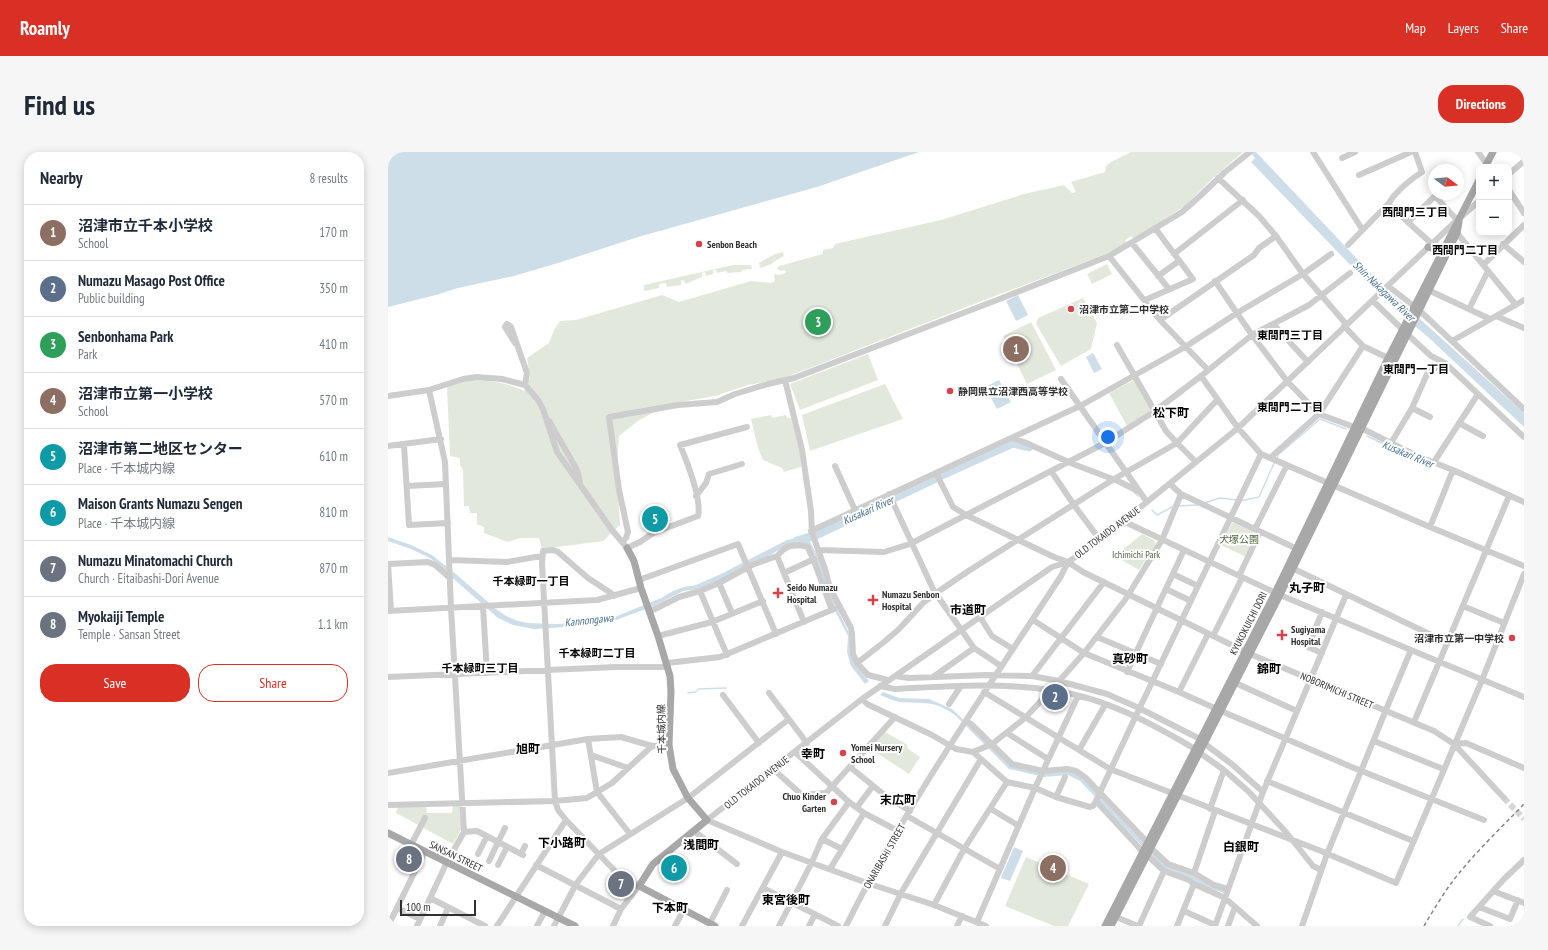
<!DOCTYPE html>
<meta charset="utf-8">
<style>
body{margin:0;font-family:"PT Sans Narrow","Noto Sans JP",sans-serif;background:#f6f6f7;color:#1f2937}
.controls{position:absolute;right:12px;top:12px;display:grid;overflow:hidden;border-radius:8px;box-shadow:0 2px 10px #0003}
.controls button{width:36px;height:36px;display:grid;place-items:center;padding:0;border:0;border-bottom:1px solid #e0e1e3;background:#fff;color:#1f2937;font:20px sans-serif}
.compass{position:absolute;left:1040px;top:12px;width:36px;height:36px;border-radius:50%;background:#fff;box-shadow:0 2px 10px #0003;rotate:106deg}
.scale{position:absolute;left:12px;bottom:10px;width:76px;box-sizing:border-box;padding-left:4px;border:2px solid #303030;border-top:0;font-size:11px;line-height:14px;white-space:nowrap;color:#303030;-webkit-text-stroke:3px #fff;paint-order:stroke}
.you{position:absolute;left:720px;top:285px;width:14px;height:14px;margin:-10px;border:3px solid #fff;border-radius:50%;background:#1a73e8;box-shadow:0 0 0 6px #1a73e833}
.badge{display:grid;place-items:center;width:26px;height:26px;border-radius:50%;background:#d93025;color:#fff;font-size:13px;font-weight:700}
.pin{position:absolute;translate:-50% -50%;border:2px solid #fff;box-shadow:0 1px 4px #0006}
.list{margin:0;padding:0;list-style:none}
h2{display:flex;justify-content:space-between;align-items:center;height:52px;margin:0;padding:0 16px;font-size:17px}
h2 small{font-size:13px;font-weight:400;color:#747a83}
.list li{display:grid;grid-template-columns:26px 1fr auto;gap:12px;align-items:center;box-sizing:border-box;height:56px;padding:0 16px;border-top:1px solid #e0e1e3}
.list b{display:block;font-size:15px;white-space:nowrap}
.list p{margin:0;font-size:13px;white-space:nowrap;color:#747a83}
.list em{font-size:13px;font-style:normal;color:#747a83}
.actions{display:flex;gap:8px;padding:12px 16px}
.actions a{flex:1;padding:9px 0;border:1px solid #d93025;border-radius:16px;text-align:center;font-size:14px;color:#d93025}
.actions .main{background:#d93025;color:#fff}
.map{position:relative;flex:none;width:1136px;height:774px;overflow:hidden;border-radius:16px}
header{display:flex;align-items:center;gap:24px;box-sizing:border-box;height:56px;padding:0 20px;background:#d93025;color:#fff}
header strong{font-size:19px}
nav{display:flex;gap:22px;margin-inline-start:auto;font-size:14px}
.intro{display:flex;align-items:center;justify-content:space-between;box-sizing:border-box;height:96px;padding:0 24px}
h1{margin:0;font-size:28px}
.button{padding:10px 18px;border-radius:16px;background:#d93025;color:#fff;font-size:14px;font-weight:700}
main{display:flex;gap:24px;padding:0 24px}
aside{flex:1;background:#fff;border-radius:16px;box-shadow:0 2px 10px #0003}
.map>svg:first-child{display:block}
</style>
<header>
<strong>Roamly</strong>
<nav><a>Map</a><a>Layers</a><a>Share</a></nav>
</header>
<div class="intro"><h1>Find us</h1><a class="button">Directions</a></div>
<main>
<aside>
<h2>Nearby<small>8 results</small></h2>
<ul class="list">
<li><span class="badge" style="background:#8d6e63">1</span><div><b>沼津市立千本小学校</b><p>School</p></div><em>170 m</em></li>
<li><span class="badge" style="background:#5c6f8a">2</span><div><b>Numazu Masago Post Office</b><p>Public building</p></div><em>350 m</em></li>
<li><span class="badge" style="background:#2e9e5b">3</span><div><b>Senbonhama Park</b><p>Park</p></div><em>410 m</em></li>
<li><span class="badge" style="background:#8d6e63">4</span><div><b>沼津市立第一小学校</b><p>School</p></div><em>570 m</em></li>
<li><span class="badge" style="background:#0f9aa8">5</span><div><b>沼津市第二地区センター</b><p>Place · 千本城内線</p></div><em>610 m</em></li>
<li><span class="badge" style="background:#0f9aa8">6</span><div><b>Maison Grants Numazu Sengen</b><p>Place · 千本城内線</p></div><em>810 m</em></li>
<li><span class="badge" style="background:#6b7280">7</span><div><b>Numazu Minatomachi Church</b><p>Church · Eitaibashi-Dori Avenue</p></div><em>870 m</em></li>
<li><span class="badge" style="background:#6b7280">8</span><div><b>Myokaiji Temple</b><p>Temple · Sansan Street</p></div><em>1.1 km</em></li>
</ul>
<div class="actions"><a class="main">Save</a><a>Share</a></div>
</aside>
<div class="map">
<svg width="1136" height="774" viewBox="0 0 1136 774">
<rect width="100%" height="100%" fill="#fff"/>
<path fill="#e3e8dc" d="M743,0h112l-30,26 -27,27 -52,34 -3,-3 -6,4 2,3 -16,9 -142,54 -185,72 -36,7 -33,11 -46,8 -31,17 -19,15 -2,30 3,59 -17,16 -61,8 -3,-11h-19l-12,4 -24,-9v-6l-7,-3v-11h-7l-1,-7h-5l-1,-36 -3,-5v-7l-10,-2 -3,-69c5,-2 10,-4 15,-5 16,-5 48,1 62,9l6,-13 -3,-20 22,-15 6,-15 5,-7 16,-1 86,-25 17,7 72,-21 20,2 4,-2 -1,-7 5,1 7,-2 -1,-3 -4,1 -4,-2 2,-3 44,-12v-4l10,-2 2,-4 106,-24 83,-26 40,-9 8,8 4,-1 -5,-10 34,-10 1,-6 3,-3z
M395,100l1,4 -15,9 -9,3 -1,-5 14,-8z
M719,112l5,10 -20,10 -5,-10z
M345,113h18l1,4 -10,1 -1,2 -14,1 -1,-2 -9,2 -1,-3h-3v4l-7,2 -1,-4 -3,1v4l-17,7 -1,-4 -3,1v4l-14,2 -1,-4 -7,1v4l-15,3v-6z
M695,146l14,25 -6,26 -30,17 -25,-42 2,-6z
M643,170l25,48 -29,14 -24,-48z
M480,202l10,26 -78,30 -10,-26z
M746,228l17,30 -24,16 -18,-33z
M497,232l18,35 -93,32 -8,-36z
M383,263l1,3 14,-3 2,3h3l9,36 1,13 -17,5 -2,-4 -19,-8 -5,-12 -7,-29z
M847,370l22,11 -11,24 -25,-12 11,-22z
M754,382l13,7 1,3 -17,26 -24,-14z
M497,580l23,13 -1,3 13,9 -11,17 -29,-19 -5,-2h-2l-4,-3z
M74,652v24l-9,16 -57,-31 3,-8h27l1,8h25l1,-8z
M638,705l63,27 -21,42h-14l-49,-20z"/>
<path fill="#cedee9" d="M0,0h531l-102,35 -179,50 -80,26 -44,13 -56,12 -22,7 -48,12z
M862,0h6l122,129 146,132v14l-96,-90 -42,-35 -135,-140 4,-4z
M630,143l10,20 -12,6 -10,-20z
M705,201l9,16 -8,4 -8,-16z
M611,228l12,22 -14,7 -12,-22z
M419,384l16,31 16,45 10,21 4,29 16,19 -4,3 -14,-18 -4,-14 1,-16 -16,-31 -24,-61 -23,2 -21,13 -47,22 -20,8 -14,2 -29,15 -38,14 -9,3 -26,3 -47,3 -21,-4 -15,-7 -68,-60 -19,-9 -23,-8v-4l23,8 21,10 25,20 39,34 10,7 12,5 10,2 29,1 30,-2 28,-5 46,-19 12,-7 11,-4 12,-2 25,-11 66,-34z
M495,540l16,6 30,1 23,10 59,56 57,6 10,3 8,7 70,74 32,18 37,16 -1,4 -22,-7 -10,-7 -28,-10 -84,-88 -12,-6 -24,2 -35,-8 -54,-54c-25,-18 -34,-9 -60,-14 -5,-2 -10,-4 -15,-6z
M626,695l9,4 -13,30 -9,-3z"/>
<path fill="#fff" d="M992,129l12,12 -9,8 -11,-11z"/>
<g fill="none" stroke-linecap="round" stroke-linejoin="round">
<path stroke="#cedee9" stroke-width="1.5" d="M979,284l50,24 11,4
M889,306l1,-3 42,-36 26,10
M746,340l4,4
M852,349l19,-4 16,-36
M816,351l16,-5 17,2
M790,354l20,-1
M764,358l5,5 17,-9
M300,541l7,-1 4,-3 27,-1
M1070,774l5,-7"/>
<path stroke="#cedee9" stroke-width="9" d="M554,323l71,-32 16,4
M409,389l19,-6 118,-56"/>
<path stroke="#d6d6d6" stroke-width="6" stroke-dasharray="6 3" stroke-linecap="butt" d="M1116,646l20,21"/>
<path stroke="#cdcdcd" stroke-width="6" d="M925,0l49,77
M1090,0l11,15
M954,6l13,-6
M1121,22l15,-13
M971,23l52,-23
M830,26l41,38 17,20 27,38 43,50
M1121,38l15,23
M1000,52l44,40
M1073,65l18,-16
M1069,81l59,72
M744,91l37,46
M1115,92l21,18
M960,93l40,-41c9,-14 20,-23 34,-32l-7,-20
M786,102l69,-54
M721,104l51,64 48,50
M1095,113l41,-40
M770,124l21,-15
M827,129l37,54 35,46 32,33 35,13
M1000,134l31,24 105,99
M1038,137l64,30
M757,148l48,-21 -38,-51
M985,149l29,28
M1081,157l19,-38
M1108,164l28,12
M772,168l94,-65 5,-7 17,-12
M885,172l35,38
M956,174l19,20 25,12
M1019,182l24,22 14,7 79,74
M1064,189l72,-41
M127,191l-10,-16 2,-3 4,3 16,46 -2,12
M729,193l49,86 11,12 19,19
M813,224l37,52 23,26 169,73 94,39
M673,227l86,123
M397,228l17,70 9,61 1,22 13,36 5,19 21,40 1,6 1,20 4,9 11,12 20,5
M0,244l41,-6 34,-11 14,-2 25,2 23,6 13,15 5,9 14,43 55,78 15,18 13,-6 13,-9 45,-17c4,-16 -11,-55 -18,-71l67,-18
M1024,256l18,9
M161,269l28,49 3,12
M1071,271l24,13
M973,276l56,28 36,14 71,32
M624,286l12,4 49,22 45,17 20,10
M1003,291l21,-35 16,-36 17,-9
M16,293l5,80 39,-2
M0,294l53,-7
M882,306l49,-44 44,-68
M1046,310l44,-68
M447,314l20,44
M663,319l23,34 26,35
M548,321l17,34 13,8 88,42 14,5 15,10 167,82 184,77 20,13 50,54
M782,332l11,10 114,54
M19,334l39,-2
M501,342l45,97 40,57 27,18
M308,344l10,-13 3,-9 33,-10
M735,369l157,74 131,55 -23,55 -61,149 -25,72
M1042,375l23,-57
M867,377l32,-64
M423,379l269,-125 105,-59 52,-34 66,-39 28,-20
M234,390l4,-4 2,-6 -9,-42 -10,-73 69,-12 39,-3 18,-8 33,-10 26,-6 203,-78 112,-44 73,-44 18,-16 25,-24 25,-20
M430,398l66,2 26,-8 195,-101 50,-32 46,-35 51,-41 57,-30 41,-32
M389,404l27,66
M62,408l57,2 35,-6
M0,412l40,-2 7,3 15,13
M0,412l3,47
M904,416l156,75
M396,421l30,-14
M785,422l25,12
M851,424l21,-44
M251,428l99,-36 38,90
M331,431l13,30
M778,437l25,12
M312,439l27,64
M1075,454l41,17
M95,455l4,66
M0,459l209,-11 44,-12
M261,460l30,-15 21,-6 19,-8 33,-18 25,-9 7,-7 6,-3 10,-1 8,2 1,3c9,19 15,40 23,60
M934,460l-14,35 14,6
M592,465l12,19 21,13
M645,468l51,33 95,39 42,19 133,57 130,52
M270,484l54,-14 51,-21
M825,484l29,-58
M709,485l64,27
M1023,498l113,47
M279,511l53,-6 114,-48
M469,511l27,-21 15,-13 25,-27 12,-9 34,-23 144,-91 63,-36 40,-43
M739,520l57,-122
M507,524l14,2 78,-3 45,1 27,5 48,13 32,14 61,31
M644,524l72,-94
M0,525l228,-10h52
M545,525l41,-29
M843,529l66,30
M492,534l15,3c54,-3 108,-7 161,2 49,7 97,33 139,58
M596,540l126,77 211,82 75,32 86,-203 42,-106
M791,540l29,-58
M381,541l38,50
M335,543l36,48
M474,547l5,5 65,31 24,14 17,3 19,-8 33,-26 26,-28 33,-37 41,-53 37,-60 19,-46
M561,552l12,-18
M578,569l5,3 41,40 31,7 24,-2 9,2 10,7 62,65
M1026,570l95,-226
M619,581l41,26
M200,587l9,53 33,42
M986,589l69,28
M817,592l28,21 30,27
M1066,592l12,-1 58,25
M691,598l26,-45
M407,600l54,50 15,11 34,18
M585,600l34,30 28,6 21,9 34,10 3,-1 3,-5 37,-79 128,-268
M812,601l24,17 24,21 37,40 28,35 8,4
M203,603l37,13
M462,615l37,30 23,14
M385,617l29,26 24,-2 69,-76
M0,621l200,-34 33,-2 31,9 17,-1
M879,629l146,60
M668,645l9,-20
M708,649l47,51
M0,653l167,-4 32,-3 25,-15 40,-37
M469,655l16,-21
M603,657l28,17
M822,657l14,-39
M519,664l93,53
M306,679l43,33
M76,680l13,-1 46,24
M434,687l20,10
M23,693l14,-27
M764,697l16,15 26,9 20,12 14,4
M90,702l9,-18
M133,702l4,-8
M760,704l16,15 25,9 5,4 31,14 32,28
M101,709l16,-33
M110,713l9,-18
M148,713l85,44
M442,717l34,-56
M806,721l21,-62
M375,736l75,38
M1105,739l31,12
M42,746l55,28
M546,753l30,-56 43,-67
M1091,755l31,12 8,-19
M9,756l23,11
M796,759l31,14
M728,765l22,9
M589,770l58,-134 43,-92
M322,771l17,-33
M0,774l37,-75
M29,774l30,-64 17,-30 -13,-224 -6,-146 -16,-72
M52,774l8,-18
M109,774l69,-106
M149,774l8,-15
M166,774l22,-42 23,-30 89,-56 101,-79
M225,774l8,-17 18,-23 -23,-14 -50,-52 -8,-10 -3,-9 -13,-238 1,-12 10,-1 5,2 30,26 23,15 3,3
M287,774l9,-17
M354,774l40,-74
M391,774l33,-64 10,-23 27,-37
M421,774l6,-12
M458,774c61,-123 140,-235 215,-350l7,-14
M497,774l16,-33 80,-134
M569,774l5,-10
M598,774l-52,-21 -67,-22 -85,-31 -75,-32 155,-121 190,-132 16,-5 32,-22 138,-112 219,-208 -22,-24 -27,26
M751,774l25,-55
M789,774l17,-42
M827,774l48,-134 83,-197
M840,774l7,-19
M1102,774l-20,-9 34,-38 20,-19"/>
<path stroke="#a8a8a8" stroke-width="7" d="M1097,15l8,-15
M1040,95l8,2 4,4
M239,396l7,13 7,27 17,48 12,40 1,16 -2,53 4,24 15,29 19,22 -54,44 -14,22 76,40
M0,681l187,93
M717,774l170,-333 113,-235 91,-178
M723,774l169,-331 177,-362 2,-11"/>
<path stroke="#858585" stroke-width="1.5" stroke-dasharray="4 3" stroke-linecap="butt" d="M1036,774c7,-12 15,-25 23,-37 22,-31 51,-58 77,-85"/>
</g>
<g fill="#d5444d" stroke="#fff" stroke-width="1.5">
<circle cx="311" cy="92" r="4"/>
<circle cx="683" cy="157" r="4"/>
<circle cx="562" cy="239" r="4"/>
<path d="M388 435h4v4h4v4h-4v4h-4v-4h-4v-4h4z"/>
<path d="M483 442h4v4h4v4h-4v4h-4v-4h-4v-4h4z"/>
<path d="M892 477h4v4h4v4h-4v4h-4v-4h-4v-4h4z"/>
<circle cx="1124" cy="486" r="4"/>
<circle cx="455" cy="601" r="4"/>
<circle cx="446" cy="650" r="4"/>
</g>
<g text-anchor="middle" stroke-width="4" stroke-linejoin="round" paint-order="stroke">
<g font-size="10" font-weight="bold" fill="#303030" stroke="#fff" text-anchor="start">
<text x="319" y="96">Senbon Beach</text>
<text x="691" y="161">沼津市立第二中学校</text>
<text x="570" y="243">静岡県立沼津西高等学校</text>
<text x="399" y="439">Seido Numazu<tspan x="399" dy="12">Hospital</tspan></text>
<text x="494" y="446">Numazu Senbon<tspan x="494" dy="12">Hospital</tspan></text>
<text x="903" y="481">Sugiyama<tspan x="903" dy="12">Hospital</tspan></text>
<text x="1116" y="490" text-anchor="end">沼津市立第一中学校</text>
<text x="463" y="599">Yomei Nursery<tspan x="463" dy="12">School</tspan></text>
<text x="438" y="648" text-anchor="end">Chuo Kinder<tspan x="438" dy="12">Garten</tspan></text>
</g>
<g font-size="10" fill="#303030" stroke="#fff">
<text transform="translate(719 380) rotate(-37)" y="4">OLD TOKAIDO AVENUE</text>
<text transform="translate(860 471) rotate(-63)" y="4">KYUKOKUICHI DORI</text>
<text transform="translate(949 538) rotate(23)" y="4">NOBORIMICHI STREET</text>
<text transform="translate(273 577) rotate(-91)" y="4">千本城内線</text>
<text transform="translate(368 630) rotate(-38)" y="4">OLD TOKAIDO AVENUE</text>
<text transform="translate(68 704) rotate(26)" y="4">SANSAN STREET</text>
<text transform="translate(496 704) rotate(-60)" y="4">ONARIBASHI STREET</text>
</g>
<g font-size="10" fill="#536841" stroke="#fff">
<text x="851" y="391">犬塚公園</text>
<text x="748" y="406">Ichimichi Park</text>
</g>
<g font-size="11" font-weight="bold" fill="#000" stroke="#fff">
<text x="1027" y="64">西間門三丁目</text>
<text x="1077" y="102">西間門二丁目</text>
<text x="902" y="187">東間門三丁目</text>
<text x="1028" y="221">東間門一丁目</text>
<text x="902" y="259">東間門二丁目</text>
<text x="143" y="433">千本緑町一丁目</text>
<text x="209" y="505">千本緑町二丁目</text>
<text x="92" y="520">千本緑町三丁目</text>
</g>
<g font-size="11" font-style="italic" fill="#456f8b" stroke="#fff">
<text transform="translate(996 139) rotate(44)" y="4">Shin-Nakagawa River</text>
<text transform="translate(1020 302) rotate(23)" y="4">Kusakari River</text>
<text transform="translate(480 358) rotate(-24)" y="4">Kusakari River</text>
<text transform="translate(201 468) rotate(-6)" y="4">Kannongawa</text>
</g>
<g font-size="12" font-weight="bold" fill="#000" stroke="#fff">
<text x="783" y="265">松下町</text>
<text x="919" y="440">丸子町</text>
<text x="580" y="462">市道町</text>
<text x="742" y="511">真砂町</text>
<text x="881" y="521">錦町</text>
<text x="140" y="601">旭町</text>
<text x="425" y="606">幸町</text>
<text x="510" y="652">末広町</text>
<text x="174" y="695">下小路町</text>
<text x="313" y="697">浅間町</text>
<text x="853" y="699">白銀町</text>
<text x="398" y="752">東宮後町</text>
<text x="282" y="760">下本町</text>
</g>
</g>
</svg>
<div class="controls">
<button>+</button>
<button>−</button>
</div>
<svg class="compass" viewBox="-18 -18 36 36"><path d="M0-13l5 13h-10z" fill="#e53935"/><path d="M0 13l5-13h-10z" fill="#747a83"/></svg>
<div class="scale">100 m</div>
<div class="you"></div>
<div class="pin badge" style="left:628px;top:197px;background:#8d6e63">1</div>
<div class="pin badge" style="left:667px;top:545px;background:#5c6f8a">2</div>
<div class="pin badge" style="left:430px;top:170px;background:#2e9e5b">3</div>
<div class="pin badge" style="left:665px;top:716px;background:#8d6e63">4</div>
<div class="pin badge" style="left:267px;top:367px;background:#0f9aa8">5</div>
<div class="pin badge" style="left:286px;top:716px;background:#0f9aa8">6</div>
<div class="pin badge" style="left:233px;top:732px;background:#6b7280">7</div>
<div class="pin badge" style="left:21px;top:707px;background:#6b7280">8</div>
</div>
</main>
